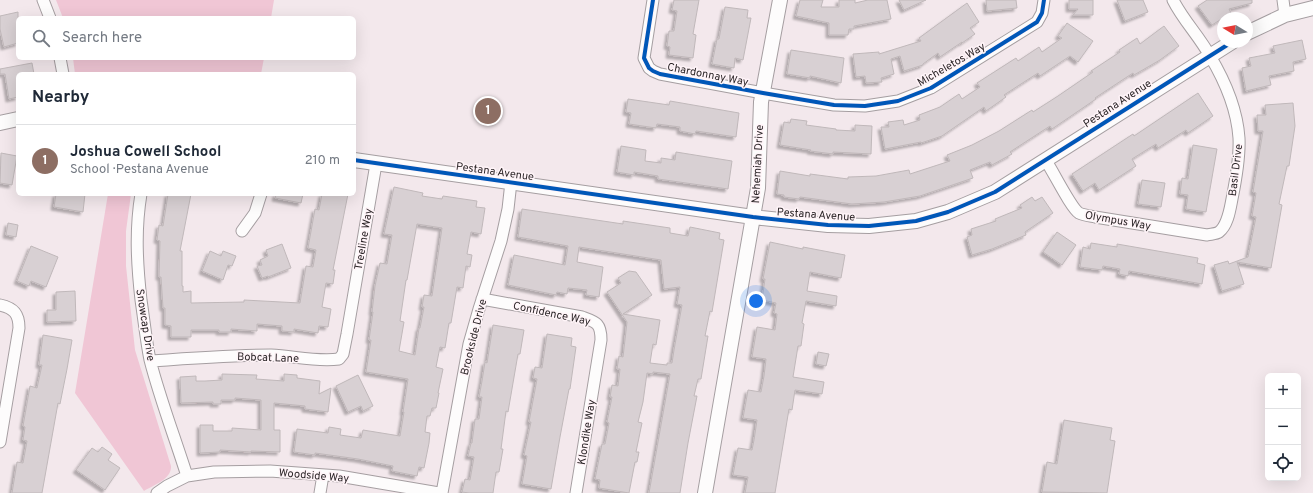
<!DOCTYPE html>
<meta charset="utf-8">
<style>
body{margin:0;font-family:Overpass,sans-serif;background:#f2f2f3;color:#1f2937}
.controls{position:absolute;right:12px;bottom:12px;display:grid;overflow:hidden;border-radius:6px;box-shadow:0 4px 16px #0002}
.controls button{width:36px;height:36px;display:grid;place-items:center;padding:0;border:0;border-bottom:1px solid #e0e1e3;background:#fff;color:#1f2937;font:20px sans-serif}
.compass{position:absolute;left:1217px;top:12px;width:36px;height:36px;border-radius:50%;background:#fff;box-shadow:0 4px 16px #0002;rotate:280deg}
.you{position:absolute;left:756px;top:301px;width:14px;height:14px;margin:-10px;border:3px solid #fff;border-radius:50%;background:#1a73e8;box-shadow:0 0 0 6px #1a73e833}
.badge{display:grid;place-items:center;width:26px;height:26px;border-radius:50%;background:#0f766e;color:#fff;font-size:13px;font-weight:700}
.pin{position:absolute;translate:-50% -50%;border:2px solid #fff;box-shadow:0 1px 4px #0006}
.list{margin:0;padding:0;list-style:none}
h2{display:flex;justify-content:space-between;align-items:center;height:52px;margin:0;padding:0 16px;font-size:17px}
h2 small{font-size:13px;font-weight:400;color:#747a83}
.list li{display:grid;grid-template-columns:26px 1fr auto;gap:12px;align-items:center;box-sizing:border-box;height:72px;padding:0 16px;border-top:1px solid #e0e1e3}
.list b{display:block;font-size:15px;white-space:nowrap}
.list p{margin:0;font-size:13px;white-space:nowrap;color:#747a83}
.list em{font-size:13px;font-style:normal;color:#747a83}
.icon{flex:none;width:22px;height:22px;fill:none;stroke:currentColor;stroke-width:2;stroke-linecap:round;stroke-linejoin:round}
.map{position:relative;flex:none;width:1313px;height:493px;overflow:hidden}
.search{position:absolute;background:#fff;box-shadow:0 4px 16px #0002;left:16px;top:16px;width:340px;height:44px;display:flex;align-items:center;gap:10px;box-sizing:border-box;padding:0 14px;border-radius:6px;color:#747a83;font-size:15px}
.panel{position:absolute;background:#fff;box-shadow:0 4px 16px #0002;left:16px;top:72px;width:340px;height:124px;border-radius:6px}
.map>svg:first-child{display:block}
</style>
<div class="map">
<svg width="1313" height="493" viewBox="0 0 1313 493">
<defs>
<filter id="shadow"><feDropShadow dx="-3" dy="3" stdDeviation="1" flood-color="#0004"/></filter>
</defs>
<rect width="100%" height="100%" fill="#f3e8ec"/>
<path fill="#f0c6d5" d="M56,0h218l-3,18h-208z
M73,58h191l-3,16h-186z
M108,194h23l-5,37v35l9,84 36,116c1,13 -17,19 -27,25l-69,-98z"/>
<path fill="#d8d0d3" stroke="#c0b8ba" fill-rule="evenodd" filter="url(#shadow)" d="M674,0h25l-6,34 3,1 -3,23 -24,-3 1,-8 -3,-1 2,-15h5l3,-20 -5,-1z
M800,0h23l-2,7h18v-7h16v3l13,-3h19l4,19 -37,7v3h-5l-1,6h-19v-12l-33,-7z
M899,0h27l-22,10z
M986,0h30l1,8 -30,3z
M1069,0h24v15h-20l5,-6h-9z
M1117,0h26l5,12 -23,9z
M1207,0h45v3l-23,6 2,4 -19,12 -14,-19z
M967,3l12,19 -9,6 5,6 -13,9v-1l-22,15 -2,-4 -15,11v1l-19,6 -4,-15 -9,3 3,15 -13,4 1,4 -16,1 -1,-7 -9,1 -3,-23 26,-2v2l42,-13 -2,-3z
M725,7l23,3 -1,8h4l-8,42 -8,-2 -1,10 -22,-4 5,-25h2z
M18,12v31l-14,4 -4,-18v-13z
M1067,23l26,18 -15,21 -8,-6 -30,20 -2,-3 -34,22 2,2 -20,14 -2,-4 -42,29 -21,7v-1l-36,7 -4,-22h8l-1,-5 15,-2 1,5 16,-5 -1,-5 21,-8 19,-13 3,5 18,-12 -3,-4 39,-25 2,3 21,-14 3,5 20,-14 -4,-2z
M1164,26l15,20 -19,14 -26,15 -1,-2 -38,25 1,1 -44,30 -2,-3 -40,26 2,2 -20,11 -2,-3 -20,8 3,8 -53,18 -36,6 -32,2 -52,-7 -1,2 -15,-2v-2l-7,-1 3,-23 30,5v-2l38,5v-2l28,-1 33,-6 1,4 40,-13 -3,-6 25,-10 27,-14 33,-21 1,2 25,-16 35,-24 -2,-1 29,-19 -1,-2 18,-12 3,6z
M1302,40l4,19 -13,3 1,9 -25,5 2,9 -25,6 -4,-23 9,-2 -2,-8 26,-5 -2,-7z
M791,50l53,8 -3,25 -31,-7v2l-23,-4z
M32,63l2,11h-16v23l-9,2 -4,-25h-5v-5z
M1198,93l15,23 -25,17 -2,-3 -28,18 -2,-4 -24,15 4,7 -37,24 -4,-7 -12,8 -11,-17 61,-40 1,2z
M628,99l41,6 1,-4 69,12 -3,24 -40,-6 -1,3 -15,-3v-4l-23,-3 -1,4 -27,-4 2,-11 -5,-1z
M1293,103l2,23 -6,40h-2l-8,38 3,1 -11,63 -34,-6 7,22 -22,7 -8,-26 14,-4 1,3 19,-7 8,-40 -4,-1 4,-23 -3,-1 10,-61h-5l-1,-16h9l-1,-10z
M791,119l16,2 -1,4 30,4v1l19,1v-6l17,1 -1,28 -38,-2v2l-23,-3 1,-1 -31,-5 4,-23 6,1z
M1193,145l24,4 -11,63 -20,-3 2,-14 -8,-1 2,-16 6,1z
M621,146l25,4 -1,11 16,2v-5l14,2 1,-8 56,9 -4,28 -70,-10v-3l-24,-4v3l-17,-3z
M1,153l16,3 -5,29 -12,-2z
M1142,180l23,3 -4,24 -23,-3z
M394,187l29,6 -1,3 20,3 1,-3 34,5 -1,6 9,1 -4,26 -10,-2 -4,22 5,1 -2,12 -4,-1 -3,22 -6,-1 -6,36h-2l-4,25 -5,-1 -4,20 7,2 -5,24h1l-3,15h-4l-2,8h-3l-2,16 5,1 -1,10 -5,25 -5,-1 -2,9 -25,-5 1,-5 -35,-7 -43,-6v2l-21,-3 3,-23 31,4 1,-6 12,2 -1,6 21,3 2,-8 37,6 4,-24h-1l5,-33 -42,-7 5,-32h-2l4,-28h-1l3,-26 5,-23 7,1 5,-29 -8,-1zM417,224l25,4 -10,68 -8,-1 -2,12h2l-4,21h-1l-4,27 -16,-4 5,-29 -4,-1 6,-41h1z
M56,194h29l-2,18 -29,-5z
M168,194h23l-11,57h2v35h1v6l8,-1v12l53,-1v-2l56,3 6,-37 7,1 3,-17 -8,-2 7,-39 4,1 3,-16h26l-15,76h2l-2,14 -7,-1 -4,24 9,2 -3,18 -9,-1 -1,7 -24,-4v3l-12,-1v-5l-25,-2v7l-26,-2v3h-12v-2h-28v7h-20v-11l-6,-1v-17h-2l-2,-31h-2l1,-36 -3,-1 2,-15 4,1z
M276,194h27l-2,9 -26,-5z
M1032,197l3,4 7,-4 11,16 -28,19 1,3 -34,14 -20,6 -5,-18 5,-2 -1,-6 25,-8 -1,-2 27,-11 -2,-3z
M522,209l101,15v-3l47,7v5l18,3 2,-9 30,6 -1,6 5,1 -12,72 -2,-1 -5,25h3l-7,43h-3l-4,17h3l-9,47 -8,50h-31l21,-119 -17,-2v2l-6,-1 -4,29 -5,20 4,1 -6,29h3l-2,10h-2l-6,31 -30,-5 1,-8 -5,-1 7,-35h3l4,-21 -2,-1 5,-25h-2l2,-12 6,1 2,-17h-3l2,-13 4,1 4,-35 -20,-30 14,-9 -3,-5 11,-7 7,1 16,23 -29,19 37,6 -4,25 -3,-1 -3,19 17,2v-2h5l2,-13 8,-45 -5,-1 3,-17 -16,2 -3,-29 -82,-13 -2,15 26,5 -4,30 -13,-2 1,-5 -19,-2 -1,6 -10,-2 -1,3 -48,-10 6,-30 51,10 3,-19 -50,-9z
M8,223l10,2 -2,12 -10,-2z
M1057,232l19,13 -14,20 -19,-13z
M770,242l33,7v-2l42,8 -4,23 -31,-6 -3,19 30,5 -1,10 -30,-5 -4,22 2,1 -3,22h-3l-5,31 31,5 -2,12 -27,-4 -3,20 -3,-1 -14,84h-30l3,-16 -15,-2 5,-27 14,2 2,-10 3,-20 -14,-2 5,-28 13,2 3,-16 2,-17 -14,-2 5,-30 18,3 2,-16 -3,-1 2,-10 -14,-3 3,-21h-2z
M1091,243l26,4v-3l81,14 -1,5 8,2 -3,19 -73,-13 -1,5 -9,-2 1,-5 -17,-3 -1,4 -22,-3 3,-20 7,2z
M282,244l9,24 -23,9v-1l-6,2 -5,-12 5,-1 -2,-5 8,-4 -2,-6z
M31,246l27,11 -12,30 -15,-6 -2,5 -12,-5z
M210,251l11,5 2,-5 13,5 -4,10 -4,-1 -5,15 -21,-9z
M75,291l1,30 -29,1v-12h9v-18z
M493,325l31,5 -4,24h-2l-10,58 -2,-1 -5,38h2l-4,23h-3l-3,21h-24l-7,-1 3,-13 5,1 4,-23 -6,-1 3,-13h1l3,-24h4l3,-22h-3l3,-16 3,-19 2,1z
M547,334l25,4 -1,8 5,1 -6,42h-1l-9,48 -9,52 -29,-5 5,-28 -3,-1 7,-33h-2l8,-43 -4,-1 2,-11 7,1z
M43,335l29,5 -5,29 -7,35 -2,-1 -16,90h-30l5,-31 6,1 4,-22 -4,-1 2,-13 -2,-1 7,-40 7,2 5,-23h-3z
M818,352l11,2 -3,12 -10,-2z
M222,374l35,1 -1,4 28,2v-7l13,1v3l23,3 -1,13 12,-6 -3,24 -23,-3v-3l-31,-3v27h6v22l-29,-1v1l-31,-2v2l-20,1v-28h13v6h19v-3l29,2v-30l-26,-2v2h-14v4h-8v-2l-32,1 -1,-26 16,-1v5h9l17,-1z
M358,375l15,31 -10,5 -2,-5 -13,6 -12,-26z
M1064,420l48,8 -2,12 5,1 -8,52 -65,-1 5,-30 10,2z
M102,447l10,7 -4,6 12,8 -15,22 -29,-20 16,-22 6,4z"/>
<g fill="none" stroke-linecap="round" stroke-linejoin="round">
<defs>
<path id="minor" d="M43,0l7,18
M653,0l-9,58 5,10 4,3 7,3 103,19 71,12 31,1 33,-5 33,-13 106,-66 5,-9 2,-13
M1283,0l2,15
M60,58l3,16
M1046,161c7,10 25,47 33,52 4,2 11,3 16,4l112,18c4,-1 9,-1 12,-3 9,-7 11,-23 13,-33 4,-20 8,-41 7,-61 -2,-29 -14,-57 -29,-82 -11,-20 -27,-36 -37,-56
M141,194c-6,36 -4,70 0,106 3,20 5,40 9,60 10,39 25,78 37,116
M242,231l13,-18 6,-19
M482,299l100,18c14,5 19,6 19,23l-25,153
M0,305c14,3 19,9 19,23l-19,114
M151,361c40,-3 80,-6 120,-6 23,1 45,7 68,4l4,-5 4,-20 29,-170
M157,493l10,-7 20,-10 27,-4 56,-1 69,5 100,17
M320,493l3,-18
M442,493l27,-149 10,-35 22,-68 7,-32 3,-27"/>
<path id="tertiary" d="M1247,33l38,-18 28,-7
M0,123l18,-4
M354,160l399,57 75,8 41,1 47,-5 32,-9 47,-20 237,-150
M705,493l53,-305 3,-86 19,-102"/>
</defs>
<use href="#minor" stroke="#a59ea1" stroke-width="13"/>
<use href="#tertiary" stroke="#a59ea1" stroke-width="16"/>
<use href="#minor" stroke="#fdfcfc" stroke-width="11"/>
<use href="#tertiary" stroke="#fdfcfc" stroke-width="14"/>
<defs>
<path id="cycleway" d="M653,0l-9,58 5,10 4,3 7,3 103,19 71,12 31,1 33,-5 33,-13 106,-66 5,-9 2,-13
M354,160l399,57 75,8 41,1 47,-5 32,-9 47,-20 237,-150"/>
</defs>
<use href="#cycleway" stroke="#fff4f8" stroke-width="6"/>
<use href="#cycleway" stroke="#0057b8" stroke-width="4"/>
</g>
<g text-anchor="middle" stroke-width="3" stroke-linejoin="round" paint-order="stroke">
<g font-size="11" fill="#2b2527" stroke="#fff4f8">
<text transform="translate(951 64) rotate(-30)" y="4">Micheletos Way</text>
<text transform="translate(708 74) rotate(11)" y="4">Chardonnay Way</text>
<text transform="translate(1117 103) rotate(-33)" y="4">Pestana Avenue</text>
<text transform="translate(757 164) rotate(-87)" y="4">Nehemiah Drive</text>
<text transform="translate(1235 170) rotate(-83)" y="4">Basil Drive</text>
<text transform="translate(495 171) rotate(8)" y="4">Pestana Avenue</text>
<text transform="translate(816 214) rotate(4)" y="4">Pestana Avenue</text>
<text transform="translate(1118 220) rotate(10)" y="4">Olympus Way</text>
<text transform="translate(363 239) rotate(-80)" y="4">Treeline Way</text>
<text transform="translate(552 313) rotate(12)" y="4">Confidence Way</text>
<text transform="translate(146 325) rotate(81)" y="4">Snowcap Drive</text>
<text transform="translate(473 337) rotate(-76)" y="4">Brookside Drive</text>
<text transform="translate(268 357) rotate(2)" y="4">Bobcat Lane</text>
<text transform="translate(586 432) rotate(-81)" y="4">Klondike Way</text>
<text transform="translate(314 475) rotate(5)" y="4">Woodside Way</text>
</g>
</g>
</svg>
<div class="controls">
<button>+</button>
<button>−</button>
<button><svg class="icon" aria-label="locate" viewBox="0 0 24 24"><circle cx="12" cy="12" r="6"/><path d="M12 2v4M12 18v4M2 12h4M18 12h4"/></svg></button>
</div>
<svg class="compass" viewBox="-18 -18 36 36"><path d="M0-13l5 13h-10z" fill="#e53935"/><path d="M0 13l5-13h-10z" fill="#747a83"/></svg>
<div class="you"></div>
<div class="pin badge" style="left:488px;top:111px;background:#8d6e63">1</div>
<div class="search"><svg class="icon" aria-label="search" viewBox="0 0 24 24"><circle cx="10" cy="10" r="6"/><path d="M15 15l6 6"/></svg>Search here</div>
<section class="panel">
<h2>Nearby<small></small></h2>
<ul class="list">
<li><span class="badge" style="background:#8d6e63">1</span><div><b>Joshua Cowell School</b><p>School · Pestana Avenue</p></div><em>210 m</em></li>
</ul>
</section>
</div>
